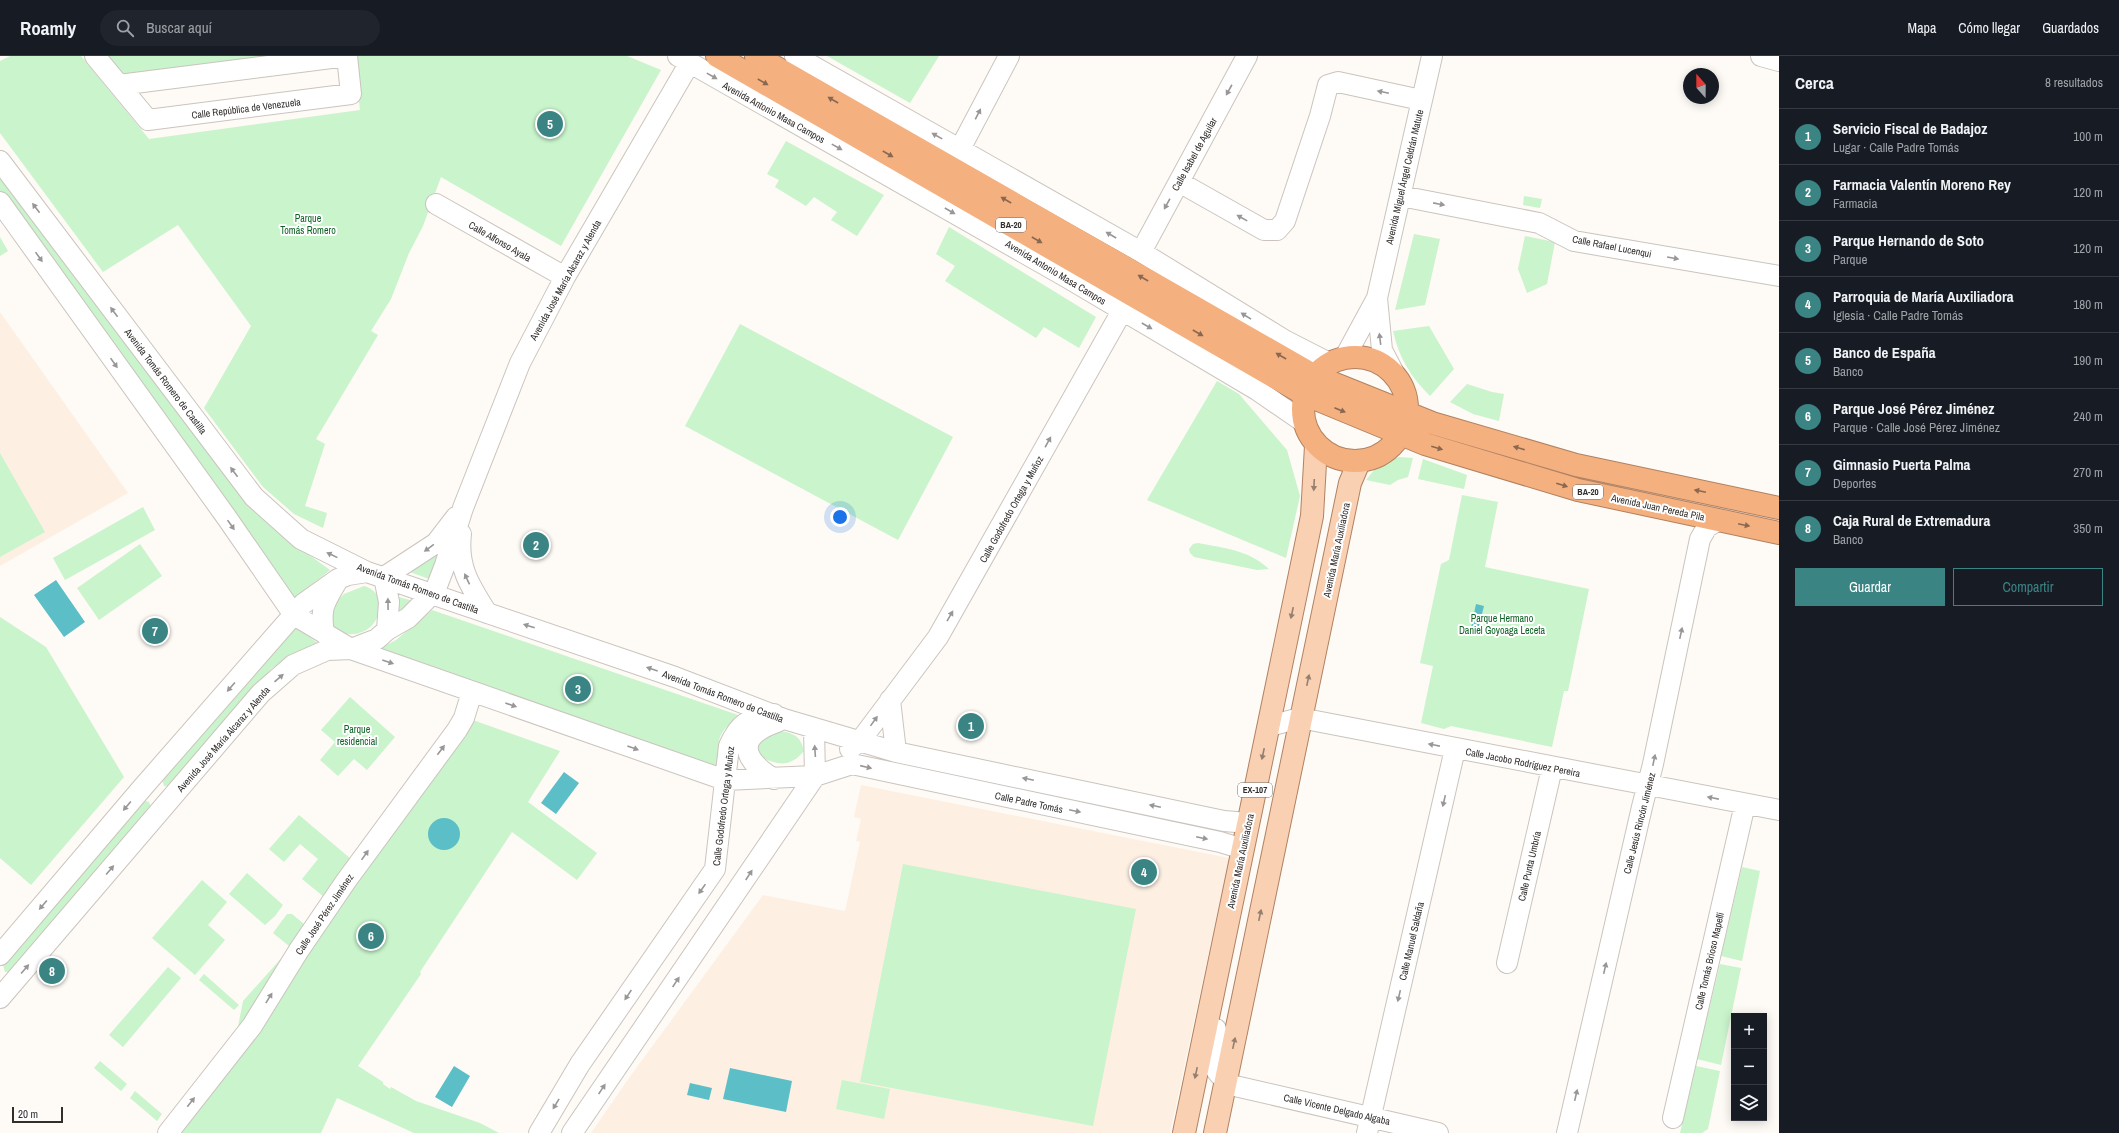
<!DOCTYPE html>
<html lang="es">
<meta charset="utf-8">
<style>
body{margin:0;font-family:"Archivo Narrow",sans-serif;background:#20242c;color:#f1f3f6}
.controls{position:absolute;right:12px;bottom:12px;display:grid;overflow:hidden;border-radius:0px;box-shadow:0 2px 10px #0003}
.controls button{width:36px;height:36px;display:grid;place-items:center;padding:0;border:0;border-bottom:1px solid #363941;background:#171b24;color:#f1f3f6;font:20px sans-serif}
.compass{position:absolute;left:1683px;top:12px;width:36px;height:36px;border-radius:50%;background:#171b24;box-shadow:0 2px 10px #0003;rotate:339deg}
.scale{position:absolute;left:12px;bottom:10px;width:51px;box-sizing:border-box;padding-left:4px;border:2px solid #312e2c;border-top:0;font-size:11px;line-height:14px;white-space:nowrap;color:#312e2c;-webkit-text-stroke:3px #fff;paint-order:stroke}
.you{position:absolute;left:840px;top:461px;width:14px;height:14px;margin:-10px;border:3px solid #fff;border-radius:50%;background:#1a73e8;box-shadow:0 0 0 6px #1a73e833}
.badge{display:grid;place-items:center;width:26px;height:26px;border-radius:50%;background:#3b8484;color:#fff;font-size:13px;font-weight:700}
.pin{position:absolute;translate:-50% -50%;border:2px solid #fff;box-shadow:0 1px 4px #0006}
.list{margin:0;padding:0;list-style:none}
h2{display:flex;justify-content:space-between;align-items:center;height:52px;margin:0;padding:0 16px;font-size:17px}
h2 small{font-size:13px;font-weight:400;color:#9ea1a6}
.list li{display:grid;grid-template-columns:26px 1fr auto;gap:12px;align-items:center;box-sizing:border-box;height:56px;padding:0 16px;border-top:1px solid #363941}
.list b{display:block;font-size:15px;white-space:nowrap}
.list p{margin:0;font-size:13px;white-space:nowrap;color:#9ea1a6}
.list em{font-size:13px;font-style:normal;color:#9ea1a6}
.actions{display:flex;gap:8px;padding:12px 16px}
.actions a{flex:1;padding:9px 0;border:1px solid #3b8484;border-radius:0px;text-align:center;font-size:14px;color:#3b8484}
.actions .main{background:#3b8484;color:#fff}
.icon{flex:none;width:22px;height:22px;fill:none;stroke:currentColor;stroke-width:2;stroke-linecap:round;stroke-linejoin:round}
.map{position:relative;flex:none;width:1779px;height:1077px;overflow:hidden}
header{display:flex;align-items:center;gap:24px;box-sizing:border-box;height:56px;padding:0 20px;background:#171b24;border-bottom:1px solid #363941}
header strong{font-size:19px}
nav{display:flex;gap:22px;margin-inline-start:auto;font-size:14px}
.search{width:280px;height:36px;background:#20242c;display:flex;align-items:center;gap:10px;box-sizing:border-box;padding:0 14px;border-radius:22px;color:#9ea1a6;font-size:15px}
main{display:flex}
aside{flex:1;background:#171b24}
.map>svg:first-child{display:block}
</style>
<header>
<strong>Roamly</strong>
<div class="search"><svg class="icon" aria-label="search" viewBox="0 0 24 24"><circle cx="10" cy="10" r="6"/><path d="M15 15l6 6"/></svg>Buscar aquí</div>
<nav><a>Mapa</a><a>Cómo llegar</a><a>Guardados</a></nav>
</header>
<main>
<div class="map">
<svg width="1779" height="1077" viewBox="0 0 1779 1077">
<rect width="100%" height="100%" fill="#fefaf5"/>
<path fill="#fdf0e3" d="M0,256l128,181 -128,73z
M861,729l368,73 -59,275h-579l38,-55 134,-183 82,16 15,-69 -4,-1 5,-22 -7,-2z"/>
<path fill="#c9f4cc" d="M10,0h71l68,83 211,-29 -6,-54h273l34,14 -100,176 -120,-69 -18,49 -14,27 -18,46 -20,32 7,4 -62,104 9,5 -20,62 22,7 -4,15 -29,-14 -31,-27 -59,-79 47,-82 -73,-101 -75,47 -103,-139v-72z
M108,0h165l-149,19z
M827,0h112l-29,47z
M786,85l98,54 -27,41 -26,-16 6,-8 -23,-15 -8,9 -31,-19 4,-7 -12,-6z
M0,119l249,331 38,33 43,31 -36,29 -34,-42 -260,-365z
M1524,140l18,3 -2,9 -17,-3z
M949,171l147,90 -17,31 -35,-21 -8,11 -91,-57 10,-15 -19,-12z
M1414,178l26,5 -15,66 -30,5z
M1525,180l30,6 -8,42 -20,9 -9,-24z
M0,181l8,14 -8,5z
M740,268l213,113 -55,103 -213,-114z
M1429,270l25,43 -24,27c-19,-19 -31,-38 -37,-65z
M1217,325l22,13 48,56 13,46 -14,62 -139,-58z
M1467,328l25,8 12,2 -5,27 -26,-7 -23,-12z
M0,397l45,79 -45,25z
M1399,401l14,1 -5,19 -10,3 -8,5 -24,-5 13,-16z
M1423,403l44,16 -3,14 -46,-10z
M1462,439l36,7 -13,65 104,22 -21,102h-4l-12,56 -101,-21 -7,3 -23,-6 12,-57 -13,-3 21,-99 8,-4z
M143,451l12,23 -90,50 -12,-22z
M1198,487c26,5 51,7 71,26l-12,1 -63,-13 -4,-4 -1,-4 4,-5z
M140,488l22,32 -63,44 -22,-32z
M441,490l-9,34 -25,-9z
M364,530c33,9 11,64 -31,44l-4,-21 15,-15z
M399,541l14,4 -16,16z
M432,554l309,106c-23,14 -26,25 -20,50l-20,-3 -322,-114 17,-9z
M0,561l46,30 78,130 -93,108 -31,-27z
M292,572h5l22,16 -34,15 -14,10 -100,118 -7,-1 -2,-7z
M350,641l45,40 -28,33 -13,-11 -16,17 -18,-16 15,-18 -14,-12z
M456,658l104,37 -32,51 69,51 -20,27 -65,-48 -92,140 1,2 -63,92 25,16v2l7,5 1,-2 25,14 64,22 19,10h-85l-77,-35 -16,35h-163l25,-34 53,-62 7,-36 44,-49 37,-55 -22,-18 16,-20 -18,-15 -16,18 -15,-13 30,-34 52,44z
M782,675c13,3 19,6 22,20 -16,19 -29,13 -49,3l5,-17 8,-5z
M146,745l3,1 3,7 -141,163h-6l-2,-7 139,-163z
M903,808l233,45 -43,217 -233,-44z
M1742,811l18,4 -18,90 -21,-5z
M247,817l36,32 -8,11 -10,9 -36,-31z
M202,824l25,22 -19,23 17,15 -30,35 -43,-37z
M287,858h5l12,10 -15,22 -16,-13z
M1720,908l21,4 -20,97 -24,-6z
M168,911l13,11 -58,69 -14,-12z
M204,918l35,31 -5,5 -35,-30z
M100,1005l27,23 -6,7 -27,-23z
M1696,1010l24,5 -12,58 -6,4h-22z
M842,1024l48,9 -6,30 -48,-10z
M135,1035l27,23 -5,7 -27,-23z"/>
<path fill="#5cbec6" d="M56,524l29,42 -21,15 -30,-42z
M1476,548l8,2 -7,28 -7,-1z
M564,716l15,11 -23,31 -15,-11z
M428 778a16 16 0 1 1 32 0a16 16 0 1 1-32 0Z
M454,1010l16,10 -18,31 -17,-10z
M730,1012l62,13 -6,31 -63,-13z
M690,1027l22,5 -3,12 -22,-5z"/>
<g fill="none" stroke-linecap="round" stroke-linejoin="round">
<defs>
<path id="minor" d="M95,0l53,64 203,-26 -4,-38
M678,0l390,222 189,112 48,33
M795,0l346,196 145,89 43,22
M1761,0l18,5
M119,29l228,-29
M960,93l49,-93
M0,105l254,336 47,42 66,33 308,105 109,42 112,33 328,69 24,2
M1179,126l85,48h13l8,-9 35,-105 8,-31 10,-3 83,18
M1401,140l138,27 35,18 205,35
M0,146l227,316 67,97 57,34 374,131 90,-4 37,-12 368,78 23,7
M436,148l129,73
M1141,196l106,-196
M1377,242l5,52 13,25
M1346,299l31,-57 55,-242
M461,478c-4,33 9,52 26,79
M384,521l52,-34 20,-26
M387,574l21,-12 27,-27 10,-26 18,-57 57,-145 45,-86 124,-213
M324,577c-4,-24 0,-30 12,-50
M890,644l6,52
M1269,670l31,-8 479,92
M850,693l10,-8 78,-104 184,-326
M774,723c-33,-20 -38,-43 3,-57
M0,899l143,-168 160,-183 35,-25 10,-4 19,-3
M1507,907l45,-195
M0,942l261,-305 32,-28 34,-15 24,-1 26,-10 10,-9 2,-28 -5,-25
M1216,973c-6,27 -9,42 19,57l203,47
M1673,1062l72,-314
M168,1077l84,-107 47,-76 47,-69 111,-151 7,-12 8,-26
M539,1077l41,-69 135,-195 14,-123c11,-25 19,-26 45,-32
M572,1077l243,-357 -1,-47
M1367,1077l88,-384
M1567,1077l75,-326 11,-43 47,-225 7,-12 12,-7"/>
<path id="major" d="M1184,1077l128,-617 4,-70
M1215,1077l135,-650 9,-21"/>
<path id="highway" d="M717,0l587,338 121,50 153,46 201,43
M756,0l559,320 117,47 144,42 203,43
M1303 353a52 52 0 1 1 104 0a52 52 0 1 1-104 0Z"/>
</defs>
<use href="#minor" stroke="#cbc4be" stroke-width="22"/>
<use href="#major" stroke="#b08262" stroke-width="24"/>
<use href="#highway" stroke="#b08262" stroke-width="24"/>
<use href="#minor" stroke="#fff" stroke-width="20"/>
<use href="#major" stroke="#f9d0b2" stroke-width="22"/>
<use href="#highway" stroke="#f5b07f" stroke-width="22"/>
</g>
<defs><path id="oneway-solid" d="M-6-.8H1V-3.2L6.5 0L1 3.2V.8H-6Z"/></defs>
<g fill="#989696">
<use href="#oneway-solid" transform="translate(712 20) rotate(29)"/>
<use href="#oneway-solid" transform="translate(1229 34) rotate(119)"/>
<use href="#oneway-solid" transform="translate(1383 36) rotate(-168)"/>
<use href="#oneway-solid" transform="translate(978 58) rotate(-63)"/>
<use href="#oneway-solid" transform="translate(937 80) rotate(-151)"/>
<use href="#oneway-solid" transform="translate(837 91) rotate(29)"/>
<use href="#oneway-solid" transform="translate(1167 148) rotate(119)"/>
<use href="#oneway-solid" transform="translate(1439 148) rotate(11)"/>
<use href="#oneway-solid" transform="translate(36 152) rotate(-127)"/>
<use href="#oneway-solid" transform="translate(950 155) rotate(30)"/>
<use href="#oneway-solid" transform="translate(1242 162) rotate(-151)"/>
<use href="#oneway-solid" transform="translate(1111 179) rotate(-150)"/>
<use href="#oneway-solid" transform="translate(39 201) rotate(55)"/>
<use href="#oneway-solid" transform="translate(1673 202) rotate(10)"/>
<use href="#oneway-solid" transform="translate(114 256) rotate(-127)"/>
<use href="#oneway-solid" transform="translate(1246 260) rotate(-148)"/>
<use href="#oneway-solid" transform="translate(1147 270) rotate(30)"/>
<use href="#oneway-solid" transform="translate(1380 283) rotate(-97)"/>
<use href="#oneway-solid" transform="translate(114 307) rotate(55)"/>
<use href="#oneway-solid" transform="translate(1048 386) rotate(-61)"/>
<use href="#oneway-solid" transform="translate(234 416) rotate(-127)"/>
<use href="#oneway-solid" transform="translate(231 469) rotate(55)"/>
<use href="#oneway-solid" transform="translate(429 492) rotate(144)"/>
<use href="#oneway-solid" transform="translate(332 499) rotate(-154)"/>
<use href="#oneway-solid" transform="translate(467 523) rotate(-115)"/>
<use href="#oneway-solid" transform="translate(388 548) rotate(-91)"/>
<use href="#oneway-solid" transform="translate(950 560) rotate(-60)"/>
<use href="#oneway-solid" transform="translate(529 570) rotate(-162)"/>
<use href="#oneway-solid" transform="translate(1681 577) rotate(-78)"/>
<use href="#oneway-solid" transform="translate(388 606) rotate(19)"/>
<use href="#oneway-solid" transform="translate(652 613) rotate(-161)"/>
<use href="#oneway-solid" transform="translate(279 622) rotate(-41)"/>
<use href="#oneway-solid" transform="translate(231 631) rotate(131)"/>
<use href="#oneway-solid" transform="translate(511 649) rotate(19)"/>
<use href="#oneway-solid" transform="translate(874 665) rotate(-54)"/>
<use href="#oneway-solid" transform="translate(1434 689) rotate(-169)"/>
<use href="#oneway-solid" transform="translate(633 692) rotate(20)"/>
<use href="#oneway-solid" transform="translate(441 694) rotate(-53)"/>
<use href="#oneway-solid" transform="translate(815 695) rotate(-94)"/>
<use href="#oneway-solid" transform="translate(1654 704) rotate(-78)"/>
<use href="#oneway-solid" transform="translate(866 711) rotate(13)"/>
<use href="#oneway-solid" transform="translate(1028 723) rotate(-168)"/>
<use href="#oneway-solid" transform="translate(1713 742) rotate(-169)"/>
<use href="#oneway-solid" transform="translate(1444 745) rotate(103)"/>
<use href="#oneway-solid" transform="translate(127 750) rotate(130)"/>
<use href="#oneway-solid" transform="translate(1155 750) rotate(-168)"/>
<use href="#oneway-solid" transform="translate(1075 755) rotate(12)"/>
<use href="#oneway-solid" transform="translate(1202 782) rotate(12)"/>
<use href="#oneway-solid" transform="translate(365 799) rotate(-55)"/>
<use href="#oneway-solid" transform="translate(110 814) rotate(-50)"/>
<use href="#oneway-solid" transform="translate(749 819) rotate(-57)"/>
<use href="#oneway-solid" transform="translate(702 833) rotate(125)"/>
<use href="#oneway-solid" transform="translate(43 849) rotate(130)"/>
<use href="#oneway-solid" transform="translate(1605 912) rotate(-77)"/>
<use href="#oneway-solid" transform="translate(25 913) rotate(-49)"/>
<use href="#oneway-solid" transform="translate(676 926) rotate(-56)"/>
<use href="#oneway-solid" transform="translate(628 939) rotate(124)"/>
<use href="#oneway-solid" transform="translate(1399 940) rotate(103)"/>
<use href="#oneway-solid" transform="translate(269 942) rotate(-58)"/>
<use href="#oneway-solid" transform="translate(602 1033) rotate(-56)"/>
<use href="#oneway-solid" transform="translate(1576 1039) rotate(-77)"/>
<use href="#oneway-solid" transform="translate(191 1046) rotate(-52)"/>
<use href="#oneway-solid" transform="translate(556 1048) rotate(121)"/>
</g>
<g fill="#896851">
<use href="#oneway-solid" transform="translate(763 26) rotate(30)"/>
<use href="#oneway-solid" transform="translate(833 44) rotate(-150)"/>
<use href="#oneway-solid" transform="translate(888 98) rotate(30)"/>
<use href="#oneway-solid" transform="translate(1006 144) rotate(-150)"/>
<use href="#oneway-solid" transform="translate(1037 184) rotate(30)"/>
<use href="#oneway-solid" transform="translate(1143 222) rotate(-150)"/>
<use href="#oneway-solid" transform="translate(1198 277) rotate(30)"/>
<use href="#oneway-solid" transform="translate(1281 300) rotate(-150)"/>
<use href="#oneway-solid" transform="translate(1340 354) rotate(23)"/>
<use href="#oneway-solid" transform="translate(1437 392) rotate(16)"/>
<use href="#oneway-solid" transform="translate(1519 392) rotate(-164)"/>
<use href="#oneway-solid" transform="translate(1562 429) rotate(17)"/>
<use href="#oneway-solid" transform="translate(1700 435) rotate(-168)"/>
<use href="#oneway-solid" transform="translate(1744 469) rotate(12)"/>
</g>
<g fill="#957f6f">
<use href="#oneway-solid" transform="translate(1314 429) rotate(93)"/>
<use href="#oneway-solid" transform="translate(1292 557) rotate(102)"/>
<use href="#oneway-solid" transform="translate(1308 624) rotate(-78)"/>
<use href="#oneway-solid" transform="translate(1263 698) rotate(102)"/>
<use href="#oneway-solid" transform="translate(1260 859) rotate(-78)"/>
<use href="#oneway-solid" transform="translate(1234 987) rotate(-78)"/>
<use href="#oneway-solid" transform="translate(1196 1017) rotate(102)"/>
</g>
<g text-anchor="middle" stroke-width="4" stroke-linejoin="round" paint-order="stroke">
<g fill="#fff" stroke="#6f6d6b" stroke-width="1">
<rect x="996" y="162" width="30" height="14" rx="3"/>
<rect x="1573" y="429" width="30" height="14" rx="3"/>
<rect x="1238" y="727" width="34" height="14" rx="3"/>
</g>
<g font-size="9" font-weight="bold" fill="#312e2c">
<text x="1011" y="172">BA-20</text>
<text x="1588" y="439">BA-20</text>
<text x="1255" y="737">EX-107</text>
</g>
<g font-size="10" fill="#312e2c" stroke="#fff">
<text transform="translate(246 52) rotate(-7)" y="4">Calle República de Venezuela</text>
<text transform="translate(774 56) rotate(29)" y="4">Avenida Antonio Masa Campos</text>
<text transform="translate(1194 98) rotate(-61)" y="4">Calle Isabel de Aguilar</text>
<text transform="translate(1404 121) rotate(-77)" y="4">Avenida Miguel Ángel Celdrán Matute</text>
<text transform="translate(500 185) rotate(30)" y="4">Calle Alfonso Ayala</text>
<text transform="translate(1612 190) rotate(11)" y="4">Calle Rafael Lucenqui</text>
<text transform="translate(1056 216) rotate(31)" y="4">Avenida Antonio Masa Campos</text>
<text transform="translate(565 224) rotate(-61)" y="4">Avenida José María Alcaraz y Alenda</text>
<text transform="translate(166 325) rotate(53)" y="4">Avenida Tomás Romero de Castilla</text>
<text transform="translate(1658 451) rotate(12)" y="4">Avenida Juan Pereda Pila</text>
<text transform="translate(1011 453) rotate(-61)" y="4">Calle Godofredo Ortega y Muñoz</text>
<text transform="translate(1336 494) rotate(-78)" y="4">Avenida María Auxiliadora</text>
<text transform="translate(418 532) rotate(20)" y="4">Avenida Tomás Romero de Castilla</text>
<text transform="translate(723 640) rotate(21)" y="4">Avenida Tomás Romero de Castilla</text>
<text transform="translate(223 683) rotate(-49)" y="4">Avenida José María Alcaraz y Alenda</text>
<text transform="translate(1523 706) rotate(11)" y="4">Calle Jacobo Rodríguez Pereira</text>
<text transform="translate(1029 746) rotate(12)" y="4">Calle Padre Tomás</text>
<text transform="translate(723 750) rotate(-83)" y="4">Calle Godofredo Ortega y Muñoz</text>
<text transform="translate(1639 767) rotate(-76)" y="4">Calle Jesús Rincón Jiménez</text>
<text transform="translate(1240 805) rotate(-78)" y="4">Avenida María Auxiliadora</text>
<text transform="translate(1529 810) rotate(-77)" y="4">Calle Punta Umbría</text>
<text transform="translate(324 858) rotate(-56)" y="4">Calle José Pérez Jiménez</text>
<text transform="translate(1411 885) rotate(-77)" y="4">Calle Manuel Saldaña</text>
<text transform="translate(1709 905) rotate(-77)" y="4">Calle Tomás Brioso Mapelli</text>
<text transform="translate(1337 1053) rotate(13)" y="4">Calle Vicente Delgado Algaba</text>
</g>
<g font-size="10" fill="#0d6124" stroke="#fff">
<text x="308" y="166">Parque<tspan x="308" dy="12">Tomás Romero</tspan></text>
<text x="1502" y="566">Parque Hermano<tspan x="1502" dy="12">Daniel Goyoaga Leceta</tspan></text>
<text x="357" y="677">Parque<tspan x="357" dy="12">residencial</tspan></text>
</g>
</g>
</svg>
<div class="controls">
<button>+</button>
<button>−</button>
<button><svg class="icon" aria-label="layers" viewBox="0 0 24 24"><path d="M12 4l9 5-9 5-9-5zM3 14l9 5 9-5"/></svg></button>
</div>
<svg class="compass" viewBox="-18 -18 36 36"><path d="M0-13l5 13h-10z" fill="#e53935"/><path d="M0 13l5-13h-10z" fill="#9ea1a6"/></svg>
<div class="scale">20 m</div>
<div class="you"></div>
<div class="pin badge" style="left:971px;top:670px">1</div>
<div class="pin badge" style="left:536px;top:489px">2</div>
<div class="pin badge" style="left:578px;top:633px">3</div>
<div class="pin badge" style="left:1144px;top:816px">4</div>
<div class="pin badge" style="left:550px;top:68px">5</div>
<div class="pin badge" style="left:371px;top:880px">6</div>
<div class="pin badge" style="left:155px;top:575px">7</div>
<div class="pin badge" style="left:52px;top:915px">8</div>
</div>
<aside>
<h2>Cerca<small>8 resultados</small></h2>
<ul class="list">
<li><span class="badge">1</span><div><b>Servicio Fiscal de Badajoz</b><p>Lugar · Calle Padre Tomás</p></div><em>100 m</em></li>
<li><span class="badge">2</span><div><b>Farmacia Valentín Moreno Rey</b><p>Farmacia</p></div><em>120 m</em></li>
<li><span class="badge">3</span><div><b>Parque Hernando de Soto</b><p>Parque</p></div><em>120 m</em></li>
<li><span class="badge">4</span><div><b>Parroquia de María Auxiliadora</b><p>Iglesia · Calle Padre Tomás</p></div><em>180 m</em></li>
<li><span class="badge">5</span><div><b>Banco de España</b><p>Banco</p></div><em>190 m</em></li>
<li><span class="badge">6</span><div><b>Parque José Pérez Jiménez</b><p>Parque · Calle José Pérez Jiménez</p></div><em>240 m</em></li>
<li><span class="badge">7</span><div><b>Gimnasio Puerta Palma</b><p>Deportes</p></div><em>270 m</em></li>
<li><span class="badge">8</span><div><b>Caja Rural de Extremadura</b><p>Banco</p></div><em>350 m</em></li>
</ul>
<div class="actions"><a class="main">Guardar</a><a>Compartir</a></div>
</aside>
</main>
